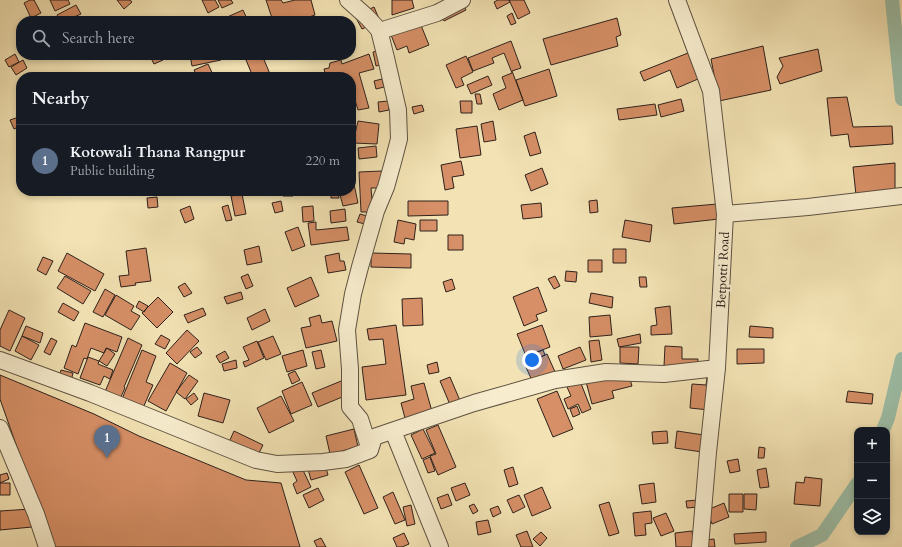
<!DOCTYPE html>
<meta charset="utf-8">
<style>
body{margin:0;font-family:Cardo,serif;background:#20242c;color:#f1f3f6}
.controls{position:absolute;right:12px;bottom:12px;display:grid;overflow:hidden;border-radius:8px;box-shadow:0 2px 6px #0003}
.controls button{width:36px;height:36px;display:grid;place-items:center;padding:0;border:0;border-bottom:1px solid #363941;background:#171b24;color:#f1f3f6;font:20px sans-serif}
.you{position:absolute;left:532px;top:360px;width:14px;height:14px;margin:-10px;border:3px solid #fff;border-radius:50%;background:#1a73e8;box-shadow:0 0 0 6px #1a73e833}
.badge{display:grid;place-items:center;width:26px;height:26px;border-radius:50%;background:#0b8043;color:#fff;font-size:13px;font-weight:700}
.pin{position:absolute;translate:-50% -33px;filter:drop-shadow(0 1px 2px #0008)}
.pin::after{content:'';position:absolute;top:21px;width:14px;height:12px;background:inherit;clip-path:polygon(0 0,100% 0,50% 100%)}
.list{margin:0;padding:0;list-style:none}
h2{display:flex;justify-content:space-between;align-items:center;height:52px;margin:0;padding:0 16px;font-size:17px}
h2 small{font-size:13px;font-weight:400;color:#9ea1a6}
.list li{display:grid;grid-template-columns:26px 1fr auto;gap:12px;align-items:center;box-sizing:border-box;height:72px;padding:0 16px;border-top:1px solid #363941}
.list b{display:block;font-size:15px;white-space:nowrap}
.list p{margin:0;font-size:13px;white-space:nowrap;color:#9ea1a6}
.list em{font-size:13px;font-style:normal;color:#9ea1a6}
.icon{flex:none;width:22px;height:22px;fill:none;stroke:currentColor;stroke-width:2;stroke-linecap:round;stroke-linejoin:round}
.map{position:relative;flex:none;width:902px;height:547px;overflow:hidden}
.search{position:absolute;background:#171b24;box-shadow:0 2px 6px #0003;left:16px;top:16px;width:340px;height:44px;display:flex;align-items:center;gap:10px;box-sizing:border-box;padding:0 14px;border-radius:16px;color:#9ea1a6;font-size:15px}
.panel{position:absolute;background:#171b24;box-shadow:0 2px 6px #0003;left:16px;top:72px;width:340px;height:124px;border-radius:16px}
.map>svg:first-child{display:block}
</style>
<div class="map">
<svg width="902" height="547" viewBox="0 0 902 547">
<rect width="100%" height="100%" fill="#f3e3b4"/>
<filter id="stains"><feTurbulence type="fractalNoise" baseFrequency=".005" numOctaves="4"/><feColorMatrix values="0 0 0 0 .2 0 0 0 0 .09 0 0 0 0 .02 0 0 0 .5 -.17"/></filter>
<radialGradient id="worn" r=".72"><stop offset=".6" stop-color="#630" stop-opacity="0"/><stop offset="1" stop-color="#630" stop-opacity=".3"/></radialGradient>
<g fill="none" stroke-linecap="round" stroke-linejoin="round">
<path stroke="#9dbfa8" stroke-width="14" d="M892,0l10,99
M883,430l5,-12 14,-59
M797,547l25,-12 35,-51"/>
</g>
<path fill="#d68f66" stroke="#2d211c" d="M30,0h4l7,13 -10,5 -7,-15z
M50,0h18l2,4 -15,7z
M117,0h13l2,2 -8,7z
M202,0h13l4,7 -11,6z
M218,0h13l2,3 -11,5z
M266,0h15l2,3 12,-3h16l4,15 -18,6h-9l-1,-3 -10,3h-4z
M392,0h20l2,8 -22,7z
M461,0l5,10 -22,11 -5,-10z
M498,0h11l1,2 -13,7 -3,-7z
M509,0h15l6,13 -12,6z
M76,5l5,9 -16,7h-5l-3,-6z
M374,7l6,14 -18,8 -7,-13z
M243,10l5,11h-21l-2,-3z
M416,13l13,32 -20,8 -2,-7 -10,4 -10,-25z
M512,13l4,10 -5,2 -4,-9z
M617,18l4,17 -5,2 2,9 -67,19 -8,-26z
M511,41l10,27 -9,3 11,29 -24,10 -6,-16 13,-6 -4,-11 10,-4 -8,-20 -12,5 2,5 -21,8 -5,-13z
M763,46l8,44 -52,11 -8,-42z
M387,49l3,13 -14,4 -3,-14z
M818,49l4,22 -42,13 -3,-7 6,-11 -4,-8z
M688,53l10,26 -21,9 -7,-18 -26,11 -4,-9z
M15,54l4,8 -10,5 -4,-7z
M369,54l5,15 -15,4 10,35 -11,2 -3,-10h-4v-23h-25l-2,-8 5,-1 1,-5 11,-3 1,4z
M157,55h3l3,5 -9,4 -3,-6z
M190,55h30l1,5 -29,6z
M244,55h18l8,19 -8,3h-9z
M466,56l7,16 -12,6 3,7 -8,3 -10,-23z
M23,60l4,8 -11,7 -5,-8z
M208,64l6,13h-17l-3,-7z
M549,69l8,27 -32,10 -9,-26z
M488,76l4,9 -21,9 -4,-9z
M382,79l2,8 -8,2 -2,-8z
M475,94h5l2,10h-5z
M847,97l6,30 39,-1 1,18 -43,3 -2,-13 -17,2 -4,-38z
M681,99l3,12 -23,6 -3,-12z
M388,101l1,9 -10,2 -1,-10z
M460,101h12v12h-11z
M655,104l2,11 -38,5 -2,-11z
M422,105l2,6 -10,3 -2,-7z
M19,117l2,4v5l-7,3 -4,-9z
M358,121l21,3 -2,20 -24,-1z
M493,121l3,19 -12,2 -3,-18z
M477,126l4,29 -21,3 -4,-29z
M535,132l6,21 -11,3 -6,-20z
M376,146l1,11 -18,2 -1,-11z
M461,161l3,14 -12,2 2,11 -9,2 -4,-25z
M895,163v30l-39,2 -3,-28z
M542,168l6,16 -17,7 -6,-16z
M382,171l1,17h-12l2,24h-12l-2,-40z
M354,184l4,19 -15,3 -4,-15h12v-6z
M165,191h31v2h-31z
M283,191h10v5h-10z
M331,191h7l1,7h-8z
M242,194l4,20 -11,2 -4,-20z
M157,197l1,10 -10,1 -1,-10z
M597,200l1,12 -8,1 -1,-12z
M281,201l2,10 -8,2 -3,-10z
M408,201h40v14l-40,1z
M541,203l1,14 -19,2 -2,-14z
M717,204l2,15 -45,5 -2,-16z
M228,205l4,15 -6,1 -4,-14z
M190,206l4,13 -9,4 -5,-13z
M313,206l1,15 -11,1 -1,-15z
M345,209l1,12 -15,2 -1,-12z
M360,214l7,2 -2,8 -8,-2z
M398,220l18,4 -2,16 -9,-2 -1,6 -10,-2z
M420,220h17v11h-17z
M625,220l27,5 -2,17 -28,-5z
M316,222v8l31,-3 2,13 -38,5 -3,-22z
M298,227l7,19 -13,5 -7,-19z
M448,235h15v15h-15z
M259,246l3,16 -15,3 -3,-15z
M146,248l5,33 -16,2 1,2 -15,2 -2,-11 10,-1 -3,-24z
M613,249h13v14h-13z
M67,253l37,21 -9,17 -37,-20z
M339,253l1,8h4l2,9 -18,3 -3,-17z
M371,253l40,1v14l-40,-1z
M43,257l10,4 -7,14 -9,-5z
M588,260h14v12h-14z
M566,271l11,1 -1,10 -11,-1z
M248,274l5,12 -7,3 -5,-12z
M65,276l26,15 -8,13 -26,-16z
M555,276l5,10 -6,3 -6,-10z
M311,277l8,19 -24,11 -8,-19z
M639,277h7l1,10h-7z
M452,279l3,10 -9,3 -3,-10z
M185,283l7,10 -8,4 -6,-10z
M538,287l9,24 -11,4 2,5 -14,6 -11,-29z
M105,289l10,6 -12,22 -10,-5z
M241,292l2,7 -16,5 -3,-7z
M591,293l22,4 -1,11 -23,-5z
M116,295l18,11 -3,5 9,5 -9,14 -26,-15z
M158,297l15,15 -16,16 -15,-15z
M422,298l1,27 -20,1 -1,-27z
M139,301l9,5 -4,6 -8,-5z
M63,303l16,9 -5,9 -16,-9z
M670,306l2,28 -21,1v-9l6,-1 -2,-17z
M203,308l3,7 -18,8 -4,-8z
M265,309l5,12 -18,9 -5,-12z
M9,310l16,8 -15,33 -10,-5v-16z
M320,315l2,8 10,-2 5,20 -31,7 -5,-20 10,-2 -2,-8z
M610,315l2,20 -22,2 -1,-20z
M85,323l37,14 -5,15 -11,-4 -2,5 -13,-5 -4,11 -3,-1 -6,16 -14,-6 8,-23 4,2z
M396,325l10,70 -40,5 -4,-33 24,-3 -3,-25 -14,1 -2,-11z
M542,325l8,22 -24,9 -9,-22z
M26,326l17,7 -3,10 -18,-7z
M750,326l23,2v10l-24,-1z
M187,330l12,11 -22,23 -11,-11z
M640,334l1,9 -22,4 -2,-8z
M161,335l9,5 -5,9 -10,-5z
M22,336l17,9 -8,15 -16,-9z
M273,336l8,18 -15,6 -8,-18z
M51,338l6,3 -7,14 -6,-3z
M128,338l14,7 -18,42 1,1 -6,13 -15,-7z
M599,340l3,20 -11,2 -2,-21z
M257,341l7,17 -19,9 -2,-5 6,-2 -6,-13z
M665,346l17,1v12h16v8l-34,-1z
M197,347l5,6 -7,5 -5,-6z
M580,347l6,13 -23,9 -5,-13z
M620,347h19l-1,17 -18,-1z
M107,348l8,6 -8,12 -8,-5z
M737,349h27v14l-27,1z
M142,350l14,6 -10,26 7,3 -10,23 -21,-9z
M303,350l4,16 -20,6 -5,-16z
M321,350l4,17 -9,2 -4,-17z
M543,350l2,5 -19,7 -2,-4z
M225,351l4,7 -9,5 -4,-7z
M547,354l9,20 -22,11 -9,-20z
M88,357l11,4 -1,3 15,6 -3,9 -6,-3 -4,9 -20,-7z
M236,360l1,8 -13,3 -2,-7z
M437,362l2,10 -10,2 -2,-9z
M170,363l17,10 -21,38 -18,-10z
M61,370l12,3 -3,12 -12,-4z
M295,371l5,9 -8,4 -4,-10z
M628,372l4,14 -20,5 2,7 -22,6 -7,-26z
M0,375l94,39 45,22 107,44 35,3 19,64h-248l-52,-148z
M189,375l9,6 -13,18 -9,-7z
M450,377l11,26 -10,4 -11,-26z
M707,378l7,1 -5,31 -19,-2 2,-24 14,1z
M346,379l6,14 -34,14 -6,-14z
M580,381l11,28 -9,4 -4,-9 -10,5 -4,-10 7,-3 -4,-9z
M302,382l10,23 -21,9 -9,-23z
M424,383l9,32 -27,7 -5,-19 13,-4 -3,-13z
M557,391l16,38 -20,8 -16,-38z
M848,391l25,3 -1,10 -26,-2z
M194,393l4,6 -7,6 -5,-6z
M204,393l26,7 -7,23 -25,-7z
M281,396l13,25 -25,12 -12,-25z
M577,406l3,8 -7,3 -3,-8z
M438,425l18,42 -18,8 -8,-19 6,-2 -10,-24z
M354,429l4,18 -28,7 -4,-18z
M423,429l12,24 -13,6 -11,-24z
M234,431l29,14 -5,10 -29,-13z
M667,431l1,12 -15,1 -1,-12z
M677,431l27,4 -2,17 -27,-4z
M759,447l6,1 -1,10h-6z
M430,457l5,14 -7,2 -5,-13z
M738,459l2,12 -10,2 -3,-12z
M325,464l3,11 -17,5 -3,-11z
M359,465l19,43 -14,6 -19,-42z
M301,466l10,21 -14,7 -4,-10 4,-3 -5,-11z
M513,467l5,17 -9,3 -5,-17z
M766,468l3,19 -9,1 -3,-18z
M7,473l2,6 -9,4v-8z
M805,477l17,2 -2,27 -26,-2 2,-22 8,1z
M0,483h10v12h-10z
M465,483l5,12 -14,6 -5,-13z
M654,483l2,19 -14,2 -3,-19z
M542,487l9,21 -19,8 -8,-21z
M318,488l6,12 -15,8 -6,-13z
M393,492l12,28 -10,4 -12,-27z
M448,494l4,11 -11,4 -4,-11z
M729,494h14v18h-14z
M744,494h13l-1,16 -12,-1z
M519,495l6,12 -12,6 -6,-13z
M698,500v7l-11,1 -1,-7z
M609,502l10,31 -10,3 -10,-31z
M724,503l5,14 -17,7 -5,-14z
M474,504l4,7 -5,3 -4,-8z
M411,505l4,19 -8,2 -4,-19z
M498,506l3,7 -8,4 -3,-8z
M31,509l1,18 -32,3v-19z
M651,511l1,12 -7,1 1,11 -11,1 -2,-23z
M666,513l8,18 -13,5 -8,-18z
M488,520l3,12 -13,3 -2,-13z
M527,531l6,16h-12l-5,-12z
M692,531l2,16h-18l-1,-14z
M541,532l6,6 -7,8 -7,-7z
M766,532v10l-31,2 -1,-10z
M404,533l5,11 -7,3h-5l-4,-9z
M321,538l5,9h-9l-3,-6z
M714,539l1,8h-10v-7z"/>
<g fill="none" stroke-linecap="round" stroke-linejoin="round">
<defs>
<path id="minor" d="M348,0l19,17 12,13 7,28 12,52 1,29 -6,23 -7,25 -10,24 -16,56 -7,27 -6,36 3,39v38l10,12 10,31
M677,0l34,91 14,123 -8,154 -9,84 -8,95
M386,29l51,-16 25,-13
M725,214l83,-7 94,-11
M0,360l90,33 166,67 21,4 46,-2 23,-3 24,-9 4,-13 100,-34 81,-23 51,-8 58,2 53,-6
M0,428l36,86 11,33
M393,431l47,116"/>
</defs>
<use href="#minor" stroke="#5e5242" stroke-width="18"/>
<use href="#minor" stroke="#f7edce" stroke-width="16"/>
</g>
<g text-anchor="middle" stroke-width="4" stroke-linejoin="round" paint-order="stroke">
<g font-size="13" fill="#2d211c" stroke="#f7edce">
<text transform="translate(722 270) rotate(-87)" y="5">Betpotti Road</text>
</g>
</g>
<rect width="100%" height="100%" filter="url(#stains)"/>
<rect width="100%" height="100%" fill="url(#worn)"/>
</svg>
<div class="controls">
<button>+</button>
<button>−</button>
<button><svg class="icon" aria-label="layers" viewBox="0 0 24 24"><path d="M12 4l9 5-9 5-9-5zM3 14l9 5 9-5"/></svg></button>
</div>
<div class="you"></div>
<div class="pin badge" style="left:107px;top:458px;background:#5c6f8a">1</div>
<div class="search"><svg class="icon" aria-label="search" viewBox="0 0 24 24"><circle cx="10" cy="10" r="6"/><path d="M15 15l6 6"/></svg>Search here</div>
<section class="panel">
<h2>Nearby<small></small></h2>
<ul class="list">
<li><span class="badge" style="background:#5c6f8a">1</span><div><b>Kotowali Thana Rangpur</b><p>Public building</p></div><em>220 m</em></li>
</ul>
</section>
</div>
